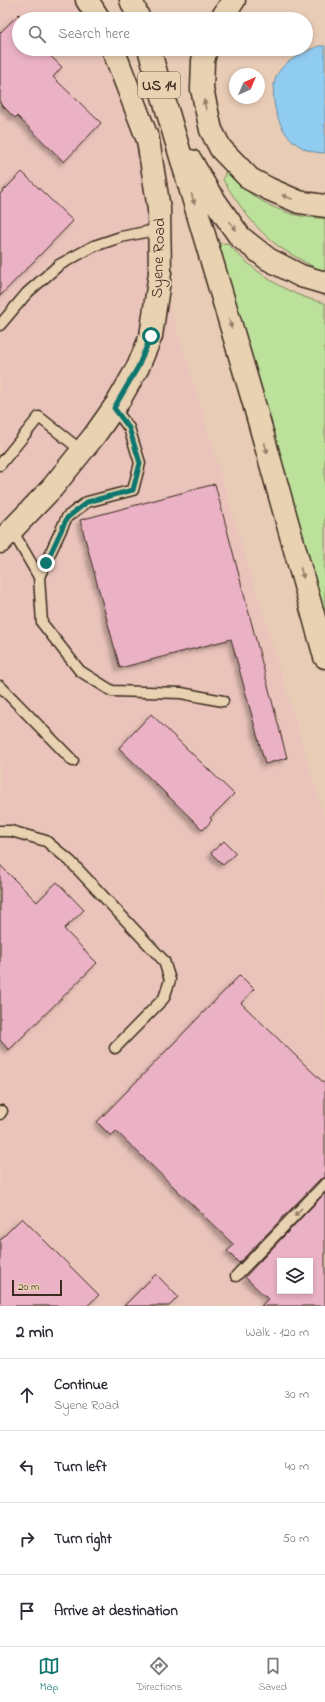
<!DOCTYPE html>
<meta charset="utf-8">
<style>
body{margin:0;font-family:"Indie Flower",sans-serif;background:#f7f7f7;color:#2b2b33}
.controls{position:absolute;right:12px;bottom:12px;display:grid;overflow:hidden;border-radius:0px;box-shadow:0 2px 6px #0003}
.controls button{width:36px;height:36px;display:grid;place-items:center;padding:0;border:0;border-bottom:1px solid #e1e1e2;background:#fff;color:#2b2b33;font:20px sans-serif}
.compass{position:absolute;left:229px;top:68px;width:36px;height:36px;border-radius:50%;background:#fff;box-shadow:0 2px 6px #0003;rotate:44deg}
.scale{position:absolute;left:12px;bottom:10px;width:50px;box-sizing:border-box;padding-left:4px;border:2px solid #3b2a1e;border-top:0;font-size:11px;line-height:14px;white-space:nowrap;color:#3b2a1e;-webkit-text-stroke:3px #e9d2b2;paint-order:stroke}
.stop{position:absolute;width:12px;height:12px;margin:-9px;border:3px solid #0f766e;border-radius:50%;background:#fff}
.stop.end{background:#0f766e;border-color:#fff;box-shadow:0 1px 4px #0008}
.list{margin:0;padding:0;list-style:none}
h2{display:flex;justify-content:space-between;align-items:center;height:52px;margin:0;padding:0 16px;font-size:17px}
h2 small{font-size:13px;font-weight:400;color:#7c7c81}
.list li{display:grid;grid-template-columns:26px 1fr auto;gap:12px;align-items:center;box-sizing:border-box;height:72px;padding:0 16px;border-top:1px solid #e1e1e2}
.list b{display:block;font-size:15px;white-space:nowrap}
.list p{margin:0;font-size:13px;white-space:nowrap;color:#7c7c81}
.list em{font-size:13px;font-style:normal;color:#7c7c81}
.icon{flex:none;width:22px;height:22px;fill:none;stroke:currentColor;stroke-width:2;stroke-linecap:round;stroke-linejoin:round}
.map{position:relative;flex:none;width:325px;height:1306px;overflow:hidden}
.search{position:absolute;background:#fff;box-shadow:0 2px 6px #0003;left:12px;right:12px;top:12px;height:44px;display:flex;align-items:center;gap:10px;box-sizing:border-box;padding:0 14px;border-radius:22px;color:#7c7c81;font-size:15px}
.sheet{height:340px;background:#fff}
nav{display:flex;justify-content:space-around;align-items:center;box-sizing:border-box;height:56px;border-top:1px solid #e1e1e2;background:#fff;font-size:11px;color:#7c7c81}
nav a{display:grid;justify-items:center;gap:2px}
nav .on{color:#0f766e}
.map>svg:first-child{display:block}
</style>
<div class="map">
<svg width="325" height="1306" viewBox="0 0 325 1306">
<defs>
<filter id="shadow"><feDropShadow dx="-3.5" dy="3.5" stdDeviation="2" flood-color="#0004"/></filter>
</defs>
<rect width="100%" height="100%" fill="#e9ccb6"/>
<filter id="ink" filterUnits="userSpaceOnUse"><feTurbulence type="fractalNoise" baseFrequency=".025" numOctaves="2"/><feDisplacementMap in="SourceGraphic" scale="8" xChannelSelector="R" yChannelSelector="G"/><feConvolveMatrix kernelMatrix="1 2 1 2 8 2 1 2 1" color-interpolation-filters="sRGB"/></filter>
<g filter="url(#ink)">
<path fill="#eac4bb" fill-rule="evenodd" d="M0,0h87l12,19h-80v30h94l20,48 27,176 165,546v487h-325zM280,1261h30v30h-30z"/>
<path fill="#bce19b" stroke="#7c865c" d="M226,170c8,8 16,18 25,24 21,15 48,25 74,24v53l-6,-1c-12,-7 -26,-14 -38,-22 -25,-17 -42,-43 -58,-68z
M227,243c26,28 59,52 98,60v317l-108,-376z"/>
<path fill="#90cbf0" stroke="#6e8b9c" d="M319,46h6v107c-13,0 -24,-4 -33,-13 -16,-13 -26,-53 -12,-70 7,-10 28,-20 39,-24z"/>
<path fill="#ebb2c6" stroke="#3b2a1e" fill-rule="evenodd" filter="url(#shadow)" d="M19,14v35h24l19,18 -9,10 48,46 -37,39 -47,-46 -2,2 -15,-15v-70z
M22,172l51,49 -73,75v-102z
M215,484l72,274 -22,6 -34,-125 -111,29 -40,-148z
M151,714l83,80 -24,24 2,2 -9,10 -84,-82z
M224,841l12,12 -13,12 -12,-12z
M0,865l37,37 20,-20 27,28 -20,19 33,34 -88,87 -9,-10z
M240,975l14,14 -13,14 84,81v94l-5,1 -81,84 -12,-12 7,-6 -118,-114 -5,5 -14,-14z
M325,1193v113h-64l7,-7 -23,-22zM280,1261h30v30h-30z
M22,1218l77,77 -12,11h-87v-66z
M156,1274l22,23 -9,9h-45z"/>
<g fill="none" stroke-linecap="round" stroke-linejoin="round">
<defs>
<path id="lane" d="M0,325l27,-32 32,-28 35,-19 27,-9 39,-8
M0,465l39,-48 43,34
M12,530l27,47 3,46 38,48 32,20 69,2 42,8
M39,577l28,-60 20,-15 46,-12 7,-27 -11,-35 -15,-20
M0,686l73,75
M0,831h11l35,10 24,20 94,100 6,19 -6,18 -49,50
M0,1114l2,-3
M236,1276l89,-92"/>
<path id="secondary" d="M87,0l12,19
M0,542l52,-54 42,-52 24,-34 20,-35 13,-31 9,-63 -1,-64 -11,-69 -35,-91"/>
<path id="highway" d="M131,0l8,19
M221,19l13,-19
M149,49l104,351 72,257
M206,49l-3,12 -1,28 9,41 10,19 29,30 19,10 30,13 26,4
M191,161l17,30 32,46 28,22 33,17 24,7"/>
</defs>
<use href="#lane" stroke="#3b2a1e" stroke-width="13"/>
<use href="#secondary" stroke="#3b2a1e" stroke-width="25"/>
<use href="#highway" stroke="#3b2a1e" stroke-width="25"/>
<use href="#lane" stroke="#e9d2b2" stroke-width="10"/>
<use href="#secondary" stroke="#e9d2b2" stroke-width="22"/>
<use href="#highway" stroke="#e9d2b2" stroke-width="22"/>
</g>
<defs><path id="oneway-solid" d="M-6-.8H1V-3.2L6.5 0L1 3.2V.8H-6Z"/></defs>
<g fill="#927e68">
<use href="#oneway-solid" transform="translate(205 105) rotate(-102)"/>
<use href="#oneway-solid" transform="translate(287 197) rotate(-157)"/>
<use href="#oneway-solid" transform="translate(193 199) rotate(73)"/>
<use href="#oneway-solid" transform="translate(233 226) rotate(54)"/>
<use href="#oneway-solid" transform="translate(230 323) rotate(73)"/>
<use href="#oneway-solid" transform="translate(266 448) rotate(74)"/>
<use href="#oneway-solid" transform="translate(302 573) rotate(74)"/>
<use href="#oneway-solid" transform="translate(298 1212) rotate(134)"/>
</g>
</g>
<g fill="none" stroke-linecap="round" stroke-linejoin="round" filter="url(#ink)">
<path stroke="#0f766e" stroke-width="5" d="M46,563l21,-45 20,-16 46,-12 7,-27 -11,-35 -15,-20 24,-41 13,-31"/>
</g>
<g text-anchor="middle" stroke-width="3.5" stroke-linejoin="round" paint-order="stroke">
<rect fill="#e9d2b2" stroke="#6f5c4a" stroke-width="1" x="138" y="72" width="42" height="26" rx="3"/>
<g font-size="15" font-weight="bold" fill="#3b2a1e">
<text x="159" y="90">US 14</text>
</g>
<g font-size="16" fill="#3b2a1e" stroke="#e9d2b2">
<text transform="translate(157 258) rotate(-88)" y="6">Syene Road</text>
</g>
</g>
</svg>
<div class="controls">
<button><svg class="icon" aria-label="layers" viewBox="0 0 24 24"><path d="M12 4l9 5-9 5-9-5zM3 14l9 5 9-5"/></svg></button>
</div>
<svg class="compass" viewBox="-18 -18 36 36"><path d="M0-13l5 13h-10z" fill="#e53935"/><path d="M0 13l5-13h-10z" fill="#7c7c81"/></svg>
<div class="scale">20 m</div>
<div class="stop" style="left:151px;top:336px"></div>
<div class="stop end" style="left:46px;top:563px"></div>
<div class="search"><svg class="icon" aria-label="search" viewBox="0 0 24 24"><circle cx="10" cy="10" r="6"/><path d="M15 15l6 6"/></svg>Search here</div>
</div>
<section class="sheet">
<h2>2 min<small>Walk · 120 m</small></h2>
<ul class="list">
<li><svg class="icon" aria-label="ahead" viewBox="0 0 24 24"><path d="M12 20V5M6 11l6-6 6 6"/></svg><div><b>Continue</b><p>Syene Road</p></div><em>30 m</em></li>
<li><svg class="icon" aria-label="left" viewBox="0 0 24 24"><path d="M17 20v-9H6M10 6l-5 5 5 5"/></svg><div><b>Turn left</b></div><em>40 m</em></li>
<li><svg class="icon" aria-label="right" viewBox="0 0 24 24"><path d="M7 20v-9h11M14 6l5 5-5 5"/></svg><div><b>Turn right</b></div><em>50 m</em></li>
<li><svg class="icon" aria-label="arrive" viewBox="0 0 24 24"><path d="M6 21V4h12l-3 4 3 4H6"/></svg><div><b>Arrive at destination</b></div></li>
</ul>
</section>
<nav>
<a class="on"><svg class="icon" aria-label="map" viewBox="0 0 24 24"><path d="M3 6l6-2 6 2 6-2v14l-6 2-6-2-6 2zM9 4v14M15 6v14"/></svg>Map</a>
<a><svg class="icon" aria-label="directions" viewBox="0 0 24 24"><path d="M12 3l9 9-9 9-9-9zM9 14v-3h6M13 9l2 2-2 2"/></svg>Directions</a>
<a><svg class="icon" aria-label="saved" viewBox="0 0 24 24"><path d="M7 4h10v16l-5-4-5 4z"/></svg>Saved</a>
</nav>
